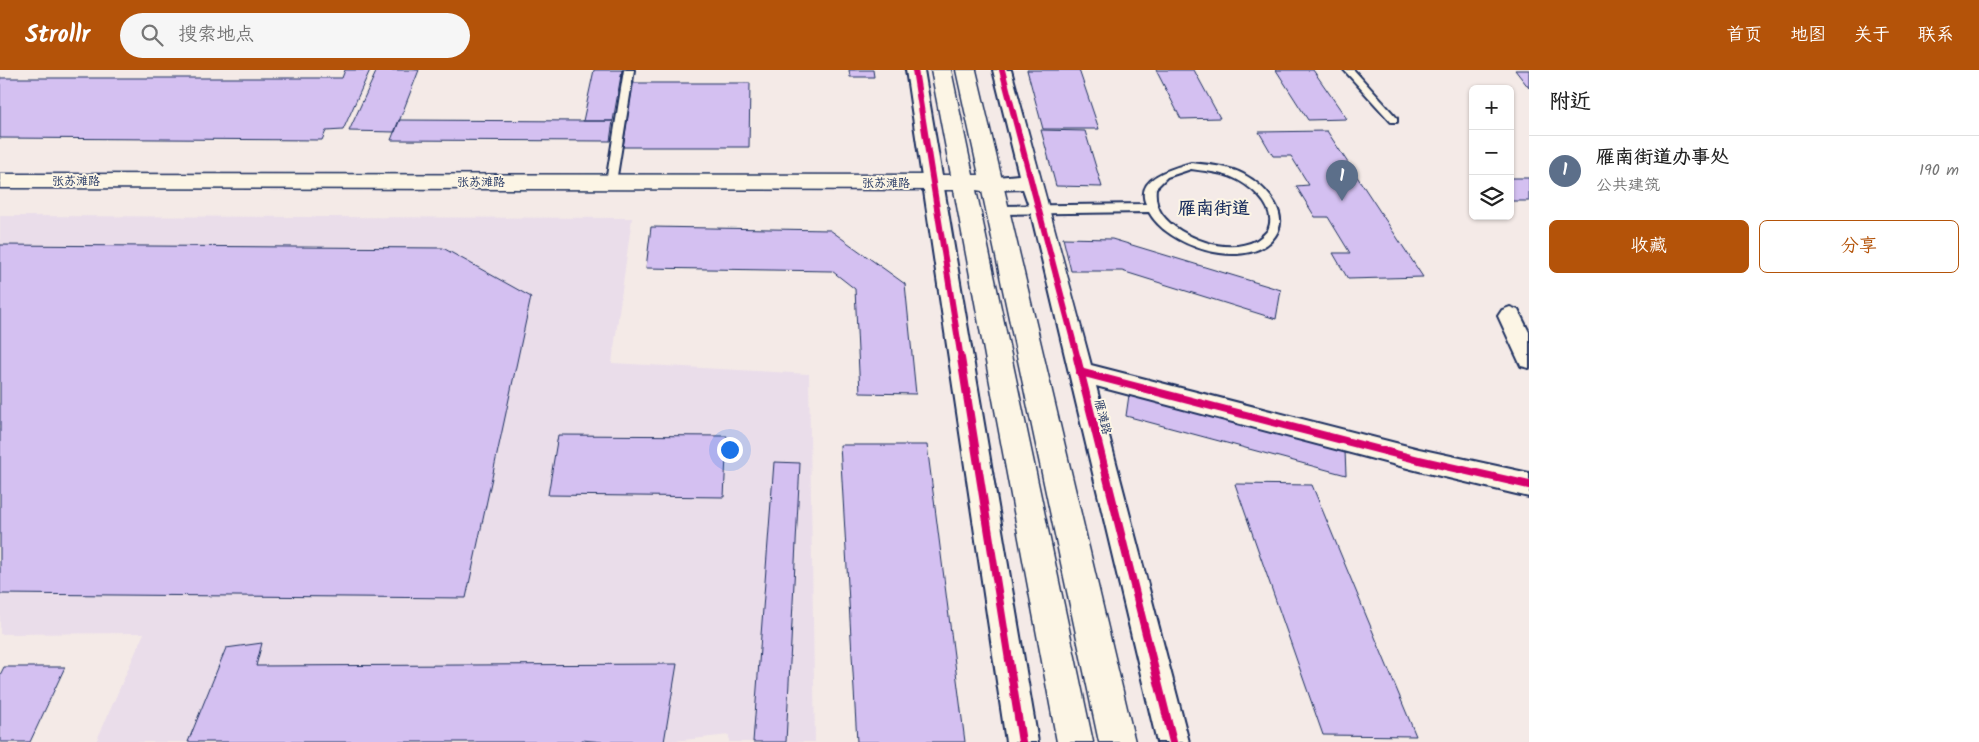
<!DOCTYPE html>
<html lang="zh">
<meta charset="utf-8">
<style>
body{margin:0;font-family:Kalam,"LXGW WenKai TC",sans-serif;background:#f6f6f6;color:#222}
.controls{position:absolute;right:15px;top:15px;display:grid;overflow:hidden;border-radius:8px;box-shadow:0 1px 4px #0004}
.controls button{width:45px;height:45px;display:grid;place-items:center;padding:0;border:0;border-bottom:1px solid #e0e0e0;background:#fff;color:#222;font:25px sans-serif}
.you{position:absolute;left:729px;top:379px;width:18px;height:18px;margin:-12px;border:4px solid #fff;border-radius:50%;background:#1a73e8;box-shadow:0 0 0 8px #1a73e833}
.badge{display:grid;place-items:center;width:32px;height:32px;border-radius:50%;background:#b45309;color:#fff;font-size:16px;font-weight:700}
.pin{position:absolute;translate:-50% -41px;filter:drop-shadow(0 1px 2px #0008)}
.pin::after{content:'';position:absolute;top:26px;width:18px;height:15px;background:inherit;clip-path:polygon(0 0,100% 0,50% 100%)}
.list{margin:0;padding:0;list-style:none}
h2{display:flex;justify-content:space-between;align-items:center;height:65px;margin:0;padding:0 20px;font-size:21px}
h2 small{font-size:16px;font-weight:400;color:#767676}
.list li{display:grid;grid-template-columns:32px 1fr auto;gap:15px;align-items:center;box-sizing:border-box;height:70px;padding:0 20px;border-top:1px solid #e0e0e0}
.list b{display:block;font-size:19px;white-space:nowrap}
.list p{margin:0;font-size:16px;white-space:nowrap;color:#767676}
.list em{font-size:16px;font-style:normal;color:#767676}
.actions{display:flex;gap:10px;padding:15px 20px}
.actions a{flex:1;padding:11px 0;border:1px solid #b45309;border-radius:8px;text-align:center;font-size:18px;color:#b45309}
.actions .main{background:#b45309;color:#fff}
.icon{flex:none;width:28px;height:28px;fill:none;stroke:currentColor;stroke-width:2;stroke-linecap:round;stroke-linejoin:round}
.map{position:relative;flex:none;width:1529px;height:672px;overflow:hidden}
header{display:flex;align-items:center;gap:30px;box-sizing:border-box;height:70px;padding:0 25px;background:#b45309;color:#fff}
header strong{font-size:24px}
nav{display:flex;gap:28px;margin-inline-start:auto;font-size:18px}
.search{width:350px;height:45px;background:#f6f6f6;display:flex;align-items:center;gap:12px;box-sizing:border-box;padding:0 18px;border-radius:28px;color:#767676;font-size:19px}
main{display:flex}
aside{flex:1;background:#fff}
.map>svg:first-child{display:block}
</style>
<header>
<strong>Strollr</strong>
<div class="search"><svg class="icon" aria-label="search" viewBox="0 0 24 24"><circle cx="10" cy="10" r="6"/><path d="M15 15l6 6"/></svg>搜索地点</div>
<nav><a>首页</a><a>地图</a><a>关于</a><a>联系</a></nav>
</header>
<main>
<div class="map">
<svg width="1529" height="672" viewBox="0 0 1529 672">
<rect width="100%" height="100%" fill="#f4eae7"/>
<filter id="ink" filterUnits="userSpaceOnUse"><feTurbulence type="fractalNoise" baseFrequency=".02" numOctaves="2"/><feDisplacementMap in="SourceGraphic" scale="10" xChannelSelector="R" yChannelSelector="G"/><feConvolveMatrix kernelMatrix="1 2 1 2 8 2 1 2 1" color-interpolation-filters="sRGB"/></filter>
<g filter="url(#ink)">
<path fill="#eaddea" d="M0,146l632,2 -20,145 197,11 6,368h-86v-7l-64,7h-569l48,-109 -144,1z"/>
<path fill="#d4c0f1" stroke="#1b2f5e" d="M345,0h25l-27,60 -17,1 -4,9 -322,-2v-60h342z
M377,0h42l-24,62 -46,-1z
M594,0h28l-9,51h-30z
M849,0h24l1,7h-24z
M1027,0h52l20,59h-56z
M1156,0h38l26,48 -39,1z
M1276,0h37l34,49 -39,1z
M1515,0h14v18z
M633,13h117l-1,64h-126z
M399,50l184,1h30l-3,20 -219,-1z
M1041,60l44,1 17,56 -46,-1z
M1327,61l96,146 -75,2 -15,-26h17l-22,-36h-13l-19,-31 13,-1 -18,-29h-18l-14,-24z
M1510,108h19v23h-19z
M651,157l179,3 75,54 11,110 -56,-1 -5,-104 -23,-18 -186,-3z
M1063,168l49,1 169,51 -5,29 -154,-48h-51z
M0,175l443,3 88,49 -65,301 -466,-4z
M1129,325l216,56 1,24 -220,-59z
M558,365l169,1 -3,61 -176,-2z
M840,375h87l38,297h-108z
M774,392l26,1 -14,279h-33z
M1235,414l77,1 104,251 -93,-1z
M262,573l-6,23 421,-2 -13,78h-61l-21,-2 -1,2h-393l38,-94z
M4,597h61l-35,75h-30v-67z"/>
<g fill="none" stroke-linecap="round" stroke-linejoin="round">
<defs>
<path id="lane" d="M624,0h10l-18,112 -5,3 -5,-3z
M1344,0h10l43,48v4h-6z
M1191,93c17,2 37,3 52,11 23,12 52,43 28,67 -30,29 -104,5 -122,-29l-151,2 -5,-4 5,-4 148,-2c-12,-26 27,-36 45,-41zM1191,99c13,2 26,3 38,7 18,7 50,30 39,54 -3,4 -7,7 -11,10 -25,13 -54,4 -76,-9 -18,-11 -27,-23 -25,-43l11,-11z"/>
<path id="street" d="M906,0h18l114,672h-32z
M993,0h18c27,98 54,196 80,295l328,84 110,24v24l-110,-26 -323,-85 93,356h-32l-127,-533 -7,-20 -31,1 -7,-2 -3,-5 3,-5 34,-3z
M1510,237l8,3 11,22v36l-8,-2 -23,-50 4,-6z"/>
<path id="secondary" d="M931,0h20l22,105h6l-23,-105h20l159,672h-36l-117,-551 -6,-1 117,552h-36l-103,-552 -954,-2v-14l951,1z"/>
</defs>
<use href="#lane" stroke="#1b2f5e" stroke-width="4"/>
<use href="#street" stroke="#1b2f5e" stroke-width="4"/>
<use href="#secondary" stroke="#1b2f5e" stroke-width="3"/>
<use href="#lane" fill="#fcf5e5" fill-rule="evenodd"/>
<use href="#street" fill="#fcf5e5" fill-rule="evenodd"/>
<use href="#secondary" fill="#fcf5e5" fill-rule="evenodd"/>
<defs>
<path id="cycleway-far1" d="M915,0l46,289
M1002,0c25,97 51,193 76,289"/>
<path id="cycleway" d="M961,288l61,384
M1077,288l96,384
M1080,302l339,88 110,25"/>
</defs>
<use href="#cycleway-far1" stroke="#fcf5e5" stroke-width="9"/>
<use href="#cycleway" stroke="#fcf5e5" stroke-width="11"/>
<use href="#cycleway-far1" stroke="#d6006c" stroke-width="6"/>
<use href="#cycleway" stroke="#d6006c" stroke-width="8"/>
</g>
</g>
<g text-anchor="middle" stroke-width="4" stroke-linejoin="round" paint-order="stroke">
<g font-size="12" fill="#1b2f5e" stroke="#fcf5e5">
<text x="76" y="115">张苏滩路</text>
<text x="481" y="116">张苏滩路</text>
<text x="886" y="117">张苏滩路</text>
<text transform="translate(1103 347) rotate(76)" y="4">雁滩路</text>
</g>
<g font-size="18" font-weight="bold" fill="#1b2f5e" stroke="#fcf5e5">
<text x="1214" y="144">雁南街道</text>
</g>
</g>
</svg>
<div class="controls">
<button>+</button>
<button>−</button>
<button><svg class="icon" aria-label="layers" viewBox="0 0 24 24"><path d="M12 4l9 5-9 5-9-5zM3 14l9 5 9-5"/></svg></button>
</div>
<div class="you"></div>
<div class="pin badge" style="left:1342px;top:131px;background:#5c6f8a">1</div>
</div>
<aside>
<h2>附近<small></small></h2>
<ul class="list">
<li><span class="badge" style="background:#5c6f8a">1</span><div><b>雁南街道办事处</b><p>公共建筑</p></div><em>190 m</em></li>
</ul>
<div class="actions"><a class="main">收藏</a><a>分享</a></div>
</aside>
</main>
